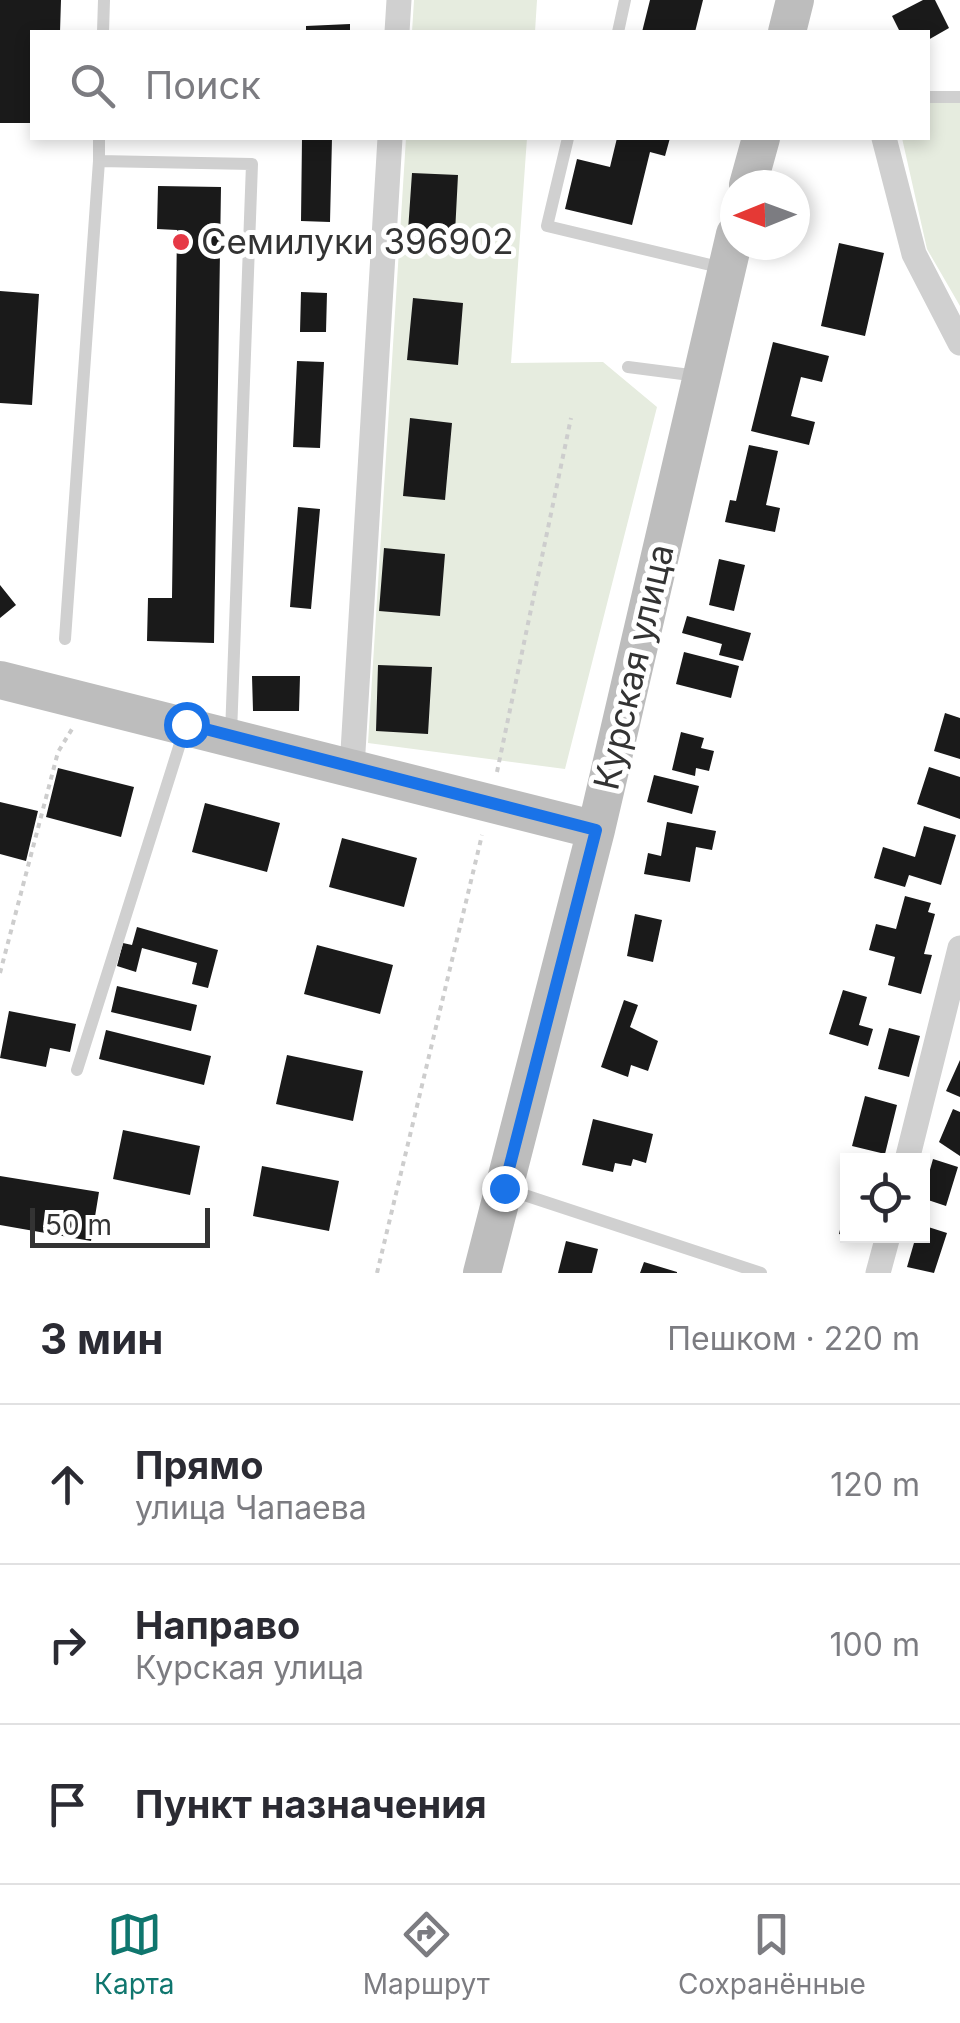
<!DOCTYPE html>
<html lang="ru">
<meta charset="utf-8">
<style>
body{margin:0;font-family:Inter,sans-serif;background:#f2f2f3;color:#2b2b33}
.controls{position:absolute;right:30px;bottom:30px;display:grid;overflow:hidden;border-radius:0px;box-shadow:0 5px 15px #0003}
.controls button{width:90px;height:90px;display:grid;place-items:center;padding:0;border:0;border-bottom:2px solid #e1e1e2;background:#fff;color:#2b2b33;font:50px sans-serif}
.compass{position:absolute;left:720px;top:170px;width:90px;height:90px;border-radius:50%;background:#fff;box-shadow:0 5px 15px #0003;rotate:269deg}
.scale{position:absolute;left:30px;bottom:25px;width:180px;box-sizing:border-box;padding-left:10px;border:5px solid #333;border-top:0;font-size:28px;line-height:35px;white-space:nowrap;color:#333;-webkit-text-stroke:8px #fff;paint-order:stroke}
.stop{position:absolute;width:30px;height:30px;margin:-22px;border:8px solid #1a73e8;border-radius:50%;background:#fff}
.stop.end{background:#1a73e8;border-color:#fff;box-shadow:0 2px 10px #0008}
.list{margin:0;padding:0;list-style:none}
h2{display:flex;justify-content:space-between;align-items:center;height:130px;margin:0;padding:0 40px;font-size:42px}
h2 small{font-size:32px;font-weight:400;color:#7c7c81}
.list li{display:grid;grid-template-columns:65px 1fr auto;gap:30px;align-items:center;box-sizing:border-box;height:160px;padding:0 40px;border-top:2px solid #e1e1e2}
.list b{display:block;font-size:38px;white-space:nowrap}
.list p{margin:0;font-size:32px;white-space:nowrap;color:#7c7c81}
.list em{font-size:32px;font-style:normal;color:#7c7c81}
.icon{flex:none;width:55px;height:55px;fill:none;stroke:currentColor;stroke-width:2;stroke-linecap:round;stroke-linejoin:round}
.map{position:relative;flex:none;width:960px;height:1273px;overflow:hidden}
.search{position:absolute;background:#fff;box-shadow:0 5px 15px #0003;left:30px;right:30px;top:30px;height:110px;display:flex;align-items:center;gap:25px;box-sizing:border-box;padding:0 35px;border-radius:0px;color:#7c7c81;font-size:38px}
.sheet{height:610px;background:#fff}
nav{display:flex;justify-content:space-around;align-items:center;box-sizing:border-box;height:140px;border-top:2px solid #e1e1e2;background:#fff;font-size:28px;color:#7c7c81}
nav a{display:grid;justify-items:center;gap:5px}
nav .on{color:#0f766e}
.map>svg:first-child{display:block}
</style>
<div class="map">
<svg width="960" height="1273" viewBox="0 0 960 1273">
<rect width="100%" height="100%" fill="#fff"/>
<path fill="#e6ecdf" d="M414,0h123l-2,32h-123z
M928,100l32,3v203l-33,-57 -25,-111h26z
M406,138h121l-16,225 92,-1 54,45 -92,362 -197,-26z"/>
<path fill="#1a1a1a" d="M0,0h61l-1,32h-28v91h-32z
M650,0h53l-8,32h-53z
M923,0h12l14,28 -21,12v-8h-28l-8,-16z
M350,24v8h-44v-6z
M302,138h30l-2,84 -29,-1z
M617,138h53l-5,18 -15,-4 -18,73 -67,-16 12,-50 33,8z
M412,173l46,2 -3,58 -47,-2z
M158,186l63,1 -7,456 -67,-2 1,-43h24l5,-368 -20,-1z
M839,243l45,10 -19,83 -44,-10z
M0,291l39,3 -7,111 -32,-2z
M301,292l26,1 -1,39h-26z
M413,298l50,5 -5,62 -51,-5z
M773,342l56,14 -7,26 -21,-5 -10,39 24,6 -6,23 -58,-14z
M297,361l27,1 -4,86 -27,-1z
M410,418l42,5 -7,77 -42,-4z
M749,445l29,6 -12,54 14,3 -5,24 -50,-10 5,-22 6,1z
M298,507l22,2 -9,100 -21,-2z
M384,548l61,6 -5,62 -61,-5z
M719,559l26,6 -11,46 -25,-6z
M0,585l16,20 -16,13z
M687,616l64,17 -8,28 -24,-6 3,-11 -40,-11z
M684,652l55,14 -8,32 -55,-14z
M378,665l54,2 -4,67 -52,-3z
M252,676h48l-1,35h-46z
M945,713l15,5v41l-26,-8z
M681,732l23,6 -3,10 13,3 -5,20 -13,-3 -1,8 -23,-6z
M929,767l31,10v42l-43,-15z
M58,768l76,19 -13,50 -75,-20z
M654,775l45,11 -7,28 -45,-12z
M0,802l38,9 -12,50 -26,-7z
M205,803l75,20 -13,49 -75,-20z
M667,822l49,9 -4,19 -16,-3 -6,35 -46,-8 4,-21 13,3z
M924,826l32,9 -15,50 -32,-10 -4,12 -31,-9 9,-31 32,10z
M342,838l75,20 -13,49 -75,-20z
M905,896l26,7 -3,9 7,2 -11,40 8,1 -11,39 -33,-9 7,-28 -26,-7 7,-26 20,5z
M635,914l27,6 -9,42 -26,-6z
M137,927l81,23 -10,38 -16,-4 5,-21 -55,-15 -6,24 -19,-6 6,-23 9,2z
M317,945l76,20 -13,49 -76,-20z
M117,986l80,19 -6,26 -80,-19z
M843,990l24,7 -8,28 14,4 -5,17 -39,-12z
M624,1000l14,5 -8,22 28,14 -10,30 -17,-6 -3,12 -27,-10z
M9,1011l67,13 -6,28 -20,-4 -4,19 -46,-9z
M889,1028l31,8 -11,41 -31,-8z
M106,1030l105,26 -7,29 -105,-26z
M287,1055l76,16 -10,50 -77,-17z
M960,1060v37l-14,-6z
M865,1096l32,9 -12,49 -33,-8z
M953,1109l7,3v44l-21,-14z
M593,1119l60,15 -7,29 -13,-4 -2,7 -16,-3 -2,9 -31,-7z
M123,1130l77,16 -10,49 -77,-16z
M933,1159l25,8 -12,39 -24,-8z
M262,1166l77,15 -10,50 -76,-15z
M0,1176l99,16 -8,49 -91,-16z
M846,1204h2v32l-9,-2z
M922,1225l25,8 -13,40 -27,-6 9,-31h6z
M566,1241l32,8 -6,24h-34z
M644,1262l33,10v1h-37z"/>
<g fill="none" stroke-linecap="round" stroke-linejoin="round">
<path stroke="#cdcdcd" stroke-width="4" stroke-dasharray="5 5" stroke-linecap="butt" d="M497,772l74,-354
M0,973l58,-221 14,-23
M377,1273l105,-438"/>
<path stroke="#d0d0d0" stroke-width="12" d="M103,32l1,-32
M618,32l7,-32
M928,97h32
M568,138l-21,88 176,42
M99,161v-23
M628,367l70,9
M65,639l34,-478 153,3 -21,570
M77,1070l107,-339
M506,1189l255,84"/>
<path stroke="#d0d0d0" stroke-width="25" d="M397,32l2,-32
M884,138l30,116 46,89
M352,768l38,-630
M907,1160l53,-212
M878,1273l10,-37"/>
<path stroke="#bdbdbd" stroke-width="38" d="M787,32l8,-32
M748,185l13,-47
M0,680l596,150
M482,1273l114,-443 139,-596"/>
</g>
<g fill="none" stroke-linecap="round" stroke-linejoin="round">
<path stroke="#1a73e8" stroke-width="12" d="M186,724l410,106 -92,358"/>
</g>
<circle fill="#e63946" stroke="#fff" stroke-width="4" cx="181" cy="242" r="10"/>
<g text-anchor="middle" stroke-width="10" stroke-linejoin="round" paint-order="stroke">
<g font-size="35" fill="#333" stroke="#fff" text-anchor="start">
<text x="201" y="254">Семилуки 396902</text>
</g>
<g font-size="35" fill="#333" stroke="#fff">
<text transform="translate(634 667) rotate(-77)" y="12">Курская улица</text>
</g>
</g>
</svg>
<div class="controls">
<button><svg class="icon" aria-label="locate" viewBox="0 0 24 24"><circle cx="12" cy="12" r="6"/><path d="M12 2v4M12 18v4M2 12h4M18 12h4"/></svg></button>
</div>
<svg class="compass" viewBox="-18 -18 36 36"><path d="M0-13l5 13h-10z" fill="#e53935"/><path d="M0 13l5-13h-10z" fill="#7c7c81"/></svg>
<div class="scale">50 m</div>
<div class="stop" style="left:186px;top:724px"></div>
<div class="stop end" style="left:504px;top:1188px"></div>
<div class="search"><svg class="icon" aria-label="search" viewBox="0 0 24 24"><circle cx="10" cy="10" r="6"/><path d="M15 15l6 6"/></svg>Поиск</div>
</div>
<section class="sheet">
<h2>3 мин<small>Пешком · 220 m</small></h2>
<ul class="list">
<li><svg class="icon" aria-label="ahead" viewBox="0 0 24 24"><path d="M12 20V5M6 11l6-6 6 6"/></svg><div><b>Прямо</b><p>улица Чапаева</p></div><em>120 m</em></li>
<li><svg class="icon" aria-label="right" viewBox="0 0 24 24"><path d="M7 20v-9h11M14 6l5 5-5 5"/></svg><div><b>Направо</b><p>Курская улица</p></div><em>100 m</em></li>
<li><svg class="icon" aria-label="arrive" viewBox="0 0 24 24"><path d="M6 21V4h12l-3 4 3 4H6"/></svg><div><b>Пункт назначения</b></div></li>
</ul>
</section>
<nav>
<a class="on"><svg class="icon" aria-label="map" viewBox="0 0 24 24"><path d="M3 6l6-2 6 2 6-2v14l-6 2-6-2-6 2zM9 4v14M15 6v14"/></svg>Карта</a>
<a><svg class="icon" aria-label="directions" viewBox="0 0 24 24"><path d="M12 3l9 9-9 9-9-9zM9 14v-3h6M13 9l2 2-2 2"/></svg>Маршрут</a>
<a><svg class="icon" aria-label="saved" viewBox="0 0 24 24"><path d="M7 4h10v16l-5-4-5 4z"/></svg>Сохранённые</a>
</nav>
